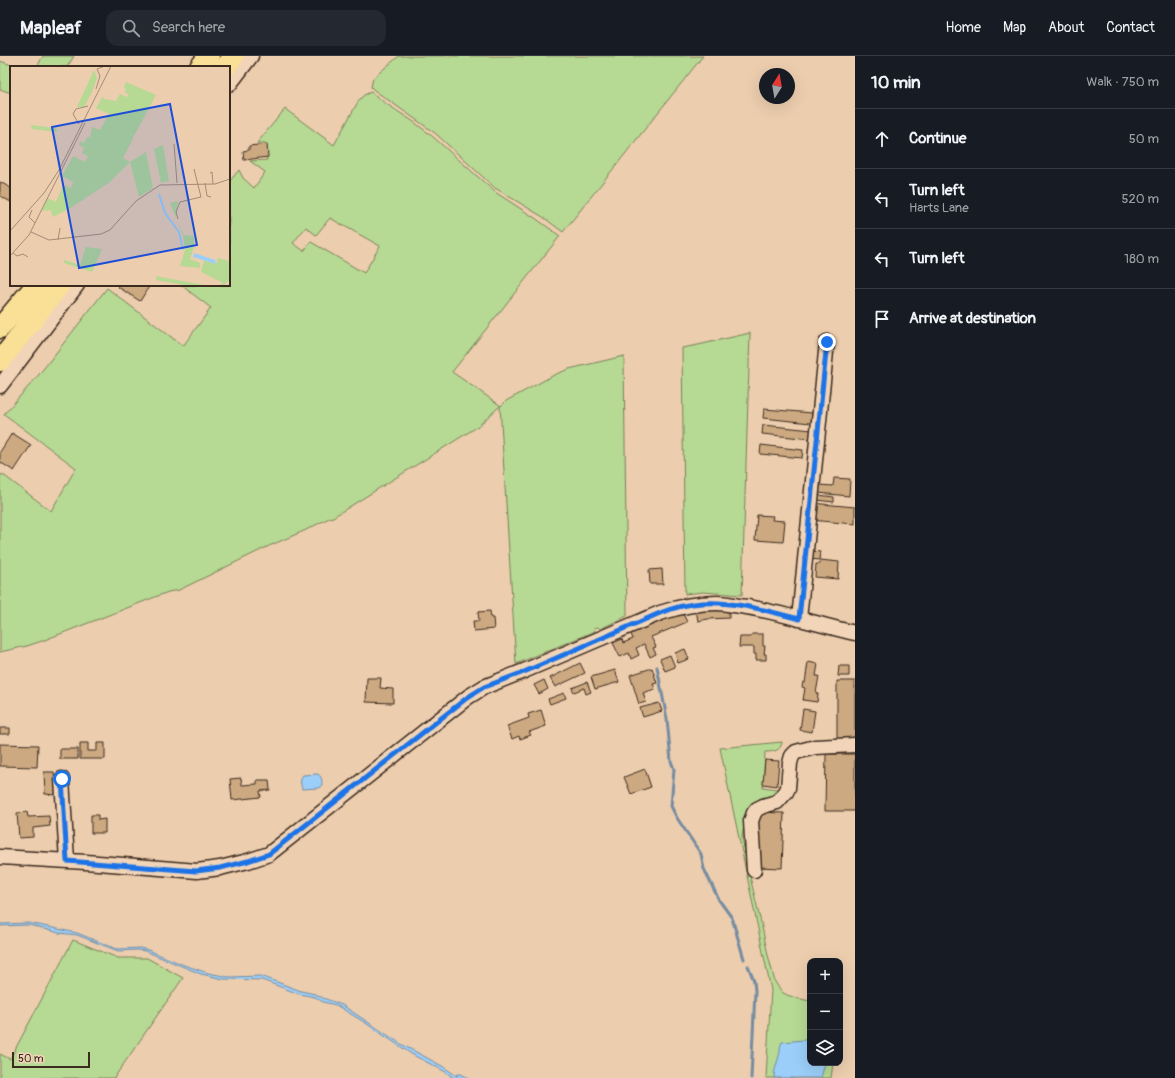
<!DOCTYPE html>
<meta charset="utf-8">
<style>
body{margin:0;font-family:Pangolin,sans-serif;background:#242831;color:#f1f3f6}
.controls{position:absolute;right:12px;bottom:12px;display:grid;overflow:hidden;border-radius:8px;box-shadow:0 4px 16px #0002}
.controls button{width:36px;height:36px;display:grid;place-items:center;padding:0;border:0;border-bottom:1px solid #363941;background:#171b24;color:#f1f3f6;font:20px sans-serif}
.compass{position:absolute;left:759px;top:12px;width:36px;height:36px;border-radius:50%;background:#171b24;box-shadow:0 4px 16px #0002;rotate:11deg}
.scale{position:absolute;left:12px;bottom:10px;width:78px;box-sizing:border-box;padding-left:4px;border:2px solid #3b2a1e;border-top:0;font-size:11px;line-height:14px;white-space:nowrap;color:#3b2a1e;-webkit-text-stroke:3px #f2d5b8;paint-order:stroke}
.stop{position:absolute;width:12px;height:12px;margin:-9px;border:3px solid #1a73e8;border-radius:50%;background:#fff}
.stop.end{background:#1a73e8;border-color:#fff;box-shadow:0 1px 4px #0008}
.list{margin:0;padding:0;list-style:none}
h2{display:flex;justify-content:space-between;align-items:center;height:52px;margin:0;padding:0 16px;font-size:17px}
h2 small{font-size:13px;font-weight:400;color:#9ea1a6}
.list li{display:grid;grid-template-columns:26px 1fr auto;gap:12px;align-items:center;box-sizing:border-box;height:60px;padding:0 16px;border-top:1px solid #363941}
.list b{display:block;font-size:15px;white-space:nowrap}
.list p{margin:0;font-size:13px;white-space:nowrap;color:#9ea1a6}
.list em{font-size:13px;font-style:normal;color:#9ea1a6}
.icon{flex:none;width:22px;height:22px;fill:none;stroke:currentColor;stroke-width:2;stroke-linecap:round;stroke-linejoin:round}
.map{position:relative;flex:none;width:855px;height:1022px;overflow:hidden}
header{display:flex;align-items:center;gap:24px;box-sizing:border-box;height:56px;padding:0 20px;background:#171b24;border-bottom:1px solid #363941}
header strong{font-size:19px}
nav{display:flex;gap:22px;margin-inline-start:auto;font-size:14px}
.search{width:280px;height:36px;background:#242831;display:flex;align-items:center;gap:10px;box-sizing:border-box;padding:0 14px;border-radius:12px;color:#9ea1a6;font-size:15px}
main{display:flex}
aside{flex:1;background:#171b24}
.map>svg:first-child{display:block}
</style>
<header>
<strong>Mapleaf</strong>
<div class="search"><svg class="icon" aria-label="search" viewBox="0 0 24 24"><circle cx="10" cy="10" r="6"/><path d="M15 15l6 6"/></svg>Search here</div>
<nav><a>Home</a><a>Map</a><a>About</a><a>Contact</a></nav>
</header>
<main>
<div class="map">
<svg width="855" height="1022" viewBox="0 0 855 1022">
<rect width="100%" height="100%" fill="#eccdae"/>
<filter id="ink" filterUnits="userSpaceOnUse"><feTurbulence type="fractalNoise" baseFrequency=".025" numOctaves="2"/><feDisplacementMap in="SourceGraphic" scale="8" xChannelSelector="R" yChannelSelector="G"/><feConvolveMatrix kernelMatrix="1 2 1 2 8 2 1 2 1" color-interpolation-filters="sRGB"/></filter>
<g filter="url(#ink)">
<path fill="#b6d993" stroke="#788258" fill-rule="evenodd" d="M43,0h31l-7,11h-30z
M399,0h304l-140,176 -20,-15 -48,-29 -60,-55 -61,-43 -3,-3 2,-9z
M0,5l17,6h-6v26l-11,-4z
M371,36l14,11 29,19 18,14 63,56 40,26 25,18 -108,136 49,34 5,-5 48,-26 15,-6 55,-13 3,260 -27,13 -2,-2 -4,1 1,3 -79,33 -16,-258 -23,21 -144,90 -4,1 -23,12 -37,16 -90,44 -11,2 -126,49 -15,5 -27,6v-175l2,-3 49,37 25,-43 -72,-54 33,-37 70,-89 76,58 28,-38 -30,-23h48v-103l10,-12 4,8 11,10 5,-7 6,-9 -15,-11 17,-1 -2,-17h-8l28,-34 49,36 25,-45 5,-5zM330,162l50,28 -16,27 -53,-31 -7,9 -11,-8 13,-16 10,8z
M750,277l-8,262 -39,-3 -18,2 -3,-246 16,-3z
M782,686c-1,9 -9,10 -17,10l-2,35 14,2 -1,4 -4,3 -13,3 -8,8 -6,13 -3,17 4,23 16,67 6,28 7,27 7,10 5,3 9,3 14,3v62h23l-2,15h-65l5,-88 -51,-242z
M73,884l45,18h29l36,20 -69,100h-114v-24l10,5z"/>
<path fill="#9bcef8" stroke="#758ca1" d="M318,718c4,3 5,8 3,13l-2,1 -17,1c-1,-5 -3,-9 1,-14z
M29,867l48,10 40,16 23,-1 8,2 36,15 24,8 21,4 32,-1 40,15 14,3 8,4 19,7 59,39 41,22 15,10 1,-2h3l8,4h-15l-10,-7 -31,-16 -49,-33 -28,-17 -13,-3 -8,-5 -16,-3 -37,-14 -39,-1 -22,-5 -56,-23 -8,-1 -19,1 -41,-16 -18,-2 -30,-8 -29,1v-2z
M804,984h6v23h15l-4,15h-47c0,-9 4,-17 6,-26 0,-4 0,-6 2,-10z"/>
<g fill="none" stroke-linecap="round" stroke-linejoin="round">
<path stroke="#758ca1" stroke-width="3" d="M657,611l10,52 4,42 3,8 -3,37 6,12 24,36 3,15 15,31 13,18 12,41
M748,910l6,15 1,10 -4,87"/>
</g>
<path fill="#cca980" stroke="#3b2a1e" d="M267,88l1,13 -24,3 -1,-9 6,-1v-4z
M0,126l11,6v14l-11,-6z
M120,229h30l-10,16 -22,-14z
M764,353l48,4 -1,10 -48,-5z
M763,369l49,5 -1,9 -49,-5z
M12,377l19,12 -17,26 -14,-9v-10z
M761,389l42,5 -1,8 -42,-4z
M834,422l16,1 -1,17 -31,-3 1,-8 14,1z
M817,439l17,2v5l-18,-2z
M811,447l44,4v17l-45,-4z
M757,459l16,1 -1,4 13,1 -2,21 -28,-2z
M811,495l9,1 -1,8 -9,-1z
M820,504l19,2 -1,17 -23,-2 1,-13h4z
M662,513l1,15h-13l-1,-14z
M729,553v9l-21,1 -10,2 -2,-11z
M490,555l1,7h2l1,11 -20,2 -1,-10h6l-1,-9z
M682,556l5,10 -36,15 5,10 -3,1 3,6 -6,3 -6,-13 -8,4 3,7 -8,4 -2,-6 -9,4 -7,-14 9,-4 1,4 10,-4 -2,-5z
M752,578h11v12h2l-1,8h2v6h-10v-6h-2v-7h-15l1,-10h11z
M685,593l4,10 -11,4 -3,-10z
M670,599l5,12 -10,4 -5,-12z
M808,606l10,2 -2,12h3l-3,17 2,1 -1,8 -14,-2 2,-12 -3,-1 1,-5 2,1z
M580,607l5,10 -30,14 -5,-9z
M839,610h10v10h-11z
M652,612l5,15 -4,1 2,5 -12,4 3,9 -7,2 -9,-29z
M615,614l4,12 -24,7 -4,-12z
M367,622h14l-1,10 13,1v14l-27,-1z
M544,624l4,9 -9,5 -5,-9z
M837,625h18v59l-18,-1z
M587,626l4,10 -5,2 -2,-6 -10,4 -2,-4z
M564,637l2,5 -16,6 -2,-5z
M659,647l3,8 -19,6 -3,-9z
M803,653l12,2 -3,21 -12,-2z
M541,654l5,16 -17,6 2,3 -11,4 -1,-3 -7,3 -5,-13 22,-8 -1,-4z
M0,672h10v6h-10z
M80,687h8v8h9v-8h8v16h-25z
M0,688l38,1 -1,22 -37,-1z
M60,693h18v10h-18z
M826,698h29v57h-30z
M765,704l14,1 -2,25 -14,-2z
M645,713l6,18 -20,7 -7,-17z
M44,716h10l2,23 -11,-1z
M241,722l1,7 15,-1v-4h12l1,10 -10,1 1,6 -29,3 -2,-21z
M27,756l1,5 21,-1 1,10 -17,2v9l-14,1 -2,-25z
M756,756l28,1 -2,55 -27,-1z
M91,759h7v5l7,-1v14h-14z"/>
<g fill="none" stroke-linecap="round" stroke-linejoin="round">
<defs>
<path id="minor" d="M229,29l22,-29
M0,330l77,-101
M799,563l28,-277
M62,723l5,82
M0,801l86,5 111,9 23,-3 28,-7 21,-7 199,-157 16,-10 40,-16 136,-58c18,-6 37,-10 57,-10 10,0 20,3 30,4 37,6 72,18 108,26
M754,814l-3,-49 3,-8 3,-4 6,-3 14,-4 9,-10 2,-4 2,-25 2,-7 4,-4 19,-5 40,-2"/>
<path id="highway" d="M200,11l9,-11
M225,11l9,-11
M0,272l36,-43
M0,305l60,-76"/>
</defs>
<use href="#minor" stroke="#3b2a1e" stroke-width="17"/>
<use href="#highway" stroke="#3b2a1e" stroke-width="23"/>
<use href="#minor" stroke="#f2d5b8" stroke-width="14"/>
<use href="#highway" stroke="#fadf96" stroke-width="20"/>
</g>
</g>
<g fill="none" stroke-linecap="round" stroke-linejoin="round" filter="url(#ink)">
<path stroke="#1a73e8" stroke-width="5" d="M62,723l5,82 129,10 24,-3 28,-7 21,-7 199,-157 16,-10 40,-15 136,-59c13,-5 27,-9 42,-10 32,-2 66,8 97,16l28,-277"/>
</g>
<g transform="translate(10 10)">
<rect width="220" height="220" fill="#eccdae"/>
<path d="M84,4l3,8 -5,14 -8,15h-7zM116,16l30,13 -22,41 -4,-2 4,3 -11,21 7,4 16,-10 7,36 -14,9 -9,-35 -20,20 -38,25 -19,10 -2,-7 -9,1 5,-13 9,4 7,-17 8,3 2,-6 -11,-6 11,-20 12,6 3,-6 -6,-3 2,-5 -5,-3 1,-4 4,2 4,-7 2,2 2,-11 8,3 9,-16 -13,-6 7,-12 1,3 12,2 4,-7 7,3 2,-2 -4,-3 1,-3 -2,-1zM21,59l24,3 2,2v2l-25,-3zM153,79l6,36 -8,2 -7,-34zM168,135l-2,17 8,17 10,1v11l-4,12 10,4v5l-20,-2 5,-16 -2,-15 -13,-32zM76,181l16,2 -10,23 -28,-9v-3l16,5zM208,192l12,3v18l-7,7h-5l5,-3 -22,-11 3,-12 12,4zM146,210l10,2 43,8h-20l-33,-6z" fill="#b6d993"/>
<path d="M184,187l21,7 1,4 -23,-7z" fill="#9bcef8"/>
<path fill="none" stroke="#9bcef8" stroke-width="2" d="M149,128l6,19 14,19M169,166l4,18"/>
<path fill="none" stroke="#a58c74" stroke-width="1" d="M86,23l4,-13 -3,-7 8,-3M69,58l-6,-10 3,-5 12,-3M164,78l3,39M200,107l2,-1 1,12M195,117l2,13 4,1M22,144l-3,7 6,6M168,153l-2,-7 4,-10 21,-5 -7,-28M0,165l34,-38 15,-23 52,-104M21,166l18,8 52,-6 9,-4 26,-29 24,-16 55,-1 15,-5M48,174l2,-12M3,187l4,3 6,-2 5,3M0,190l19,-21 56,-112"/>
<path fill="#1d4ed8" fill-opacity="0.15" stroke="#1d4ed8" stroke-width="2" d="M160,38l27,141 -118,23 -27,-141z"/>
<rect width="220" height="220" fill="none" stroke="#3b2a1e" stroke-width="2"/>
</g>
</svg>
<div class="controls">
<button>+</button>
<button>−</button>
<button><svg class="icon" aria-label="layers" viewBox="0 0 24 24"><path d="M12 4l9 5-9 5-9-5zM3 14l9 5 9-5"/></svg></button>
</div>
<svg class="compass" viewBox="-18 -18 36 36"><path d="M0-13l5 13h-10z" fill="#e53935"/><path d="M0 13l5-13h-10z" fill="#9ea1a6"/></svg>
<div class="scale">50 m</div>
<div class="stop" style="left:62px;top:723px"></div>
<div class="stop end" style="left:827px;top:286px"></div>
</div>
<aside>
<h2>10 min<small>Walk · 750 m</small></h2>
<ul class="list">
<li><svg class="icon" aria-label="ahead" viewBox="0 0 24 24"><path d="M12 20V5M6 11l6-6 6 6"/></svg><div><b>Continue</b></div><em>50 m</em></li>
<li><svg class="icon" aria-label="left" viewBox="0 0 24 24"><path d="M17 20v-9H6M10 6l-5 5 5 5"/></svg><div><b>Turn left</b><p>Harts Lane</p></div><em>520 m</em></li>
<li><svg class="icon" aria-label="left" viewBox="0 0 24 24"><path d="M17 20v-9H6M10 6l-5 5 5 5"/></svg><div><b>Turn left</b></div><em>180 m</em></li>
<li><svg class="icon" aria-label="arrive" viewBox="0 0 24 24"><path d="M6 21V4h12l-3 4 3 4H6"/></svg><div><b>Arrive at destination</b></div></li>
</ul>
</aside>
</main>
